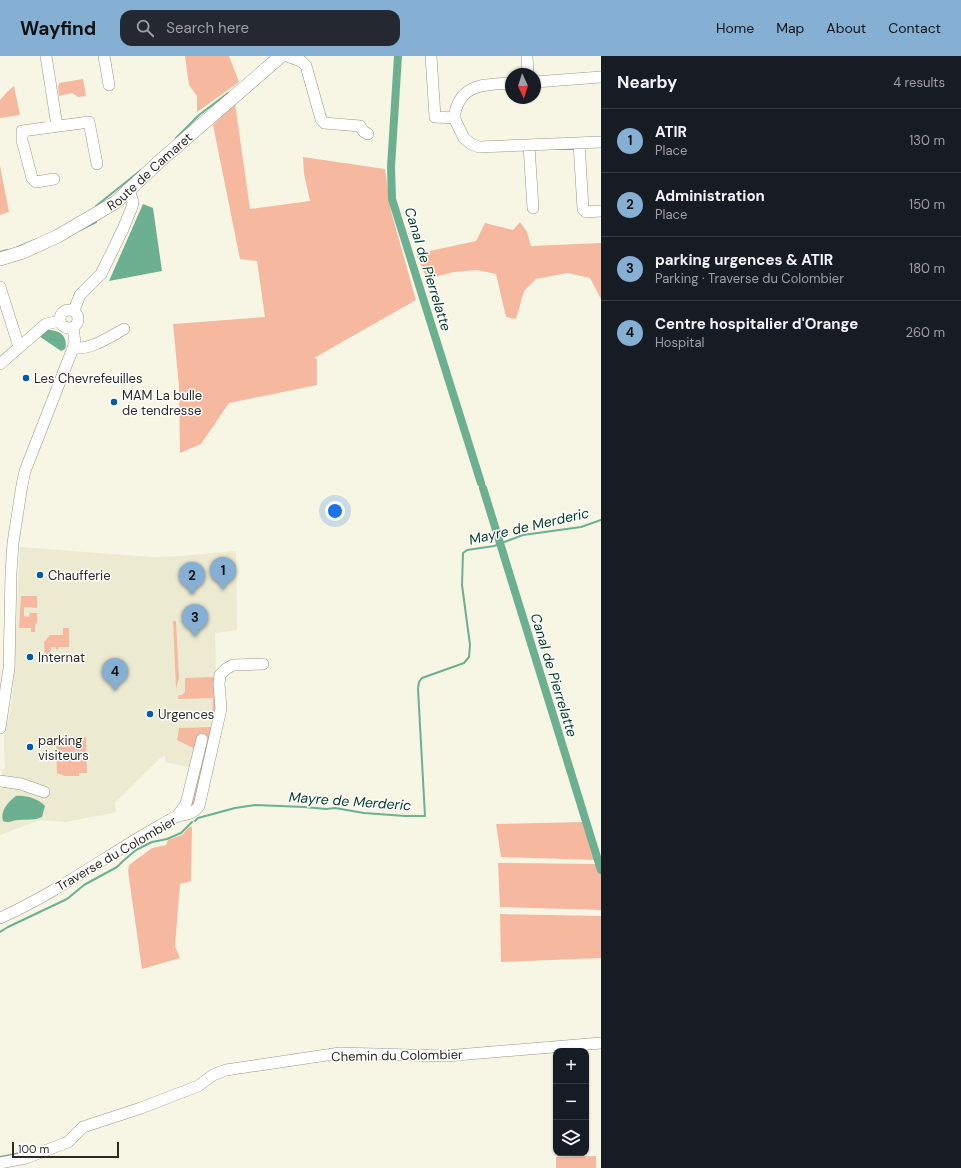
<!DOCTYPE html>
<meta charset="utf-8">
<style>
body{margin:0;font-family:"DM Sans",sans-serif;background:#242831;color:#f1f3f6}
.controls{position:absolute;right:12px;bottom:12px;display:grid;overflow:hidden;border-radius:8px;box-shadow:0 1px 3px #0004}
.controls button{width:36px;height:36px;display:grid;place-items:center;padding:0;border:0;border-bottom:1px solid #363941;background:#171b24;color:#f1f3f6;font:20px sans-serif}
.compass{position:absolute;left:505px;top:12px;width:36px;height:36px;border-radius:50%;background:#171b24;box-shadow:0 1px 3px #0004;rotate:176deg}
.scale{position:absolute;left:12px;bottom:10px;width:107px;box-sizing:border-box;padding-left:4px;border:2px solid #2b2b24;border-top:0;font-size:11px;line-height:14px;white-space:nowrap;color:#2b2b24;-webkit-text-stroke:3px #fff;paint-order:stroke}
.you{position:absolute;left:335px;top:455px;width:14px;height:14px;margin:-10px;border:3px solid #fff;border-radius:50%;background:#1a73e8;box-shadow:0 0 0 6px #1a73e833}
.badge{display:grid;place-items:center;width:26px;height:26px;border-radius:50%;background:#85afd3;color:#111;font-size:13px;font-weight:700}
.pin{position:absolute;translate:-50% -33px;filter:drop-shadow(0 1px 2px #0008)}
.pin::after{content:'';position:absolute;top:21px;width:14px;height:12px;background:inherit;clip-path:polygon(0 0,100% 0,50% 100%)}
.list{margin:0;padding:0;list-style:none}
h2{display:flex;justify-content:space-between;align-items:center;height:52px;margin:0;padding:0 16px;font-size:17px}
h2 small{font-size:13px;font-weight:400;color:#9ea1a6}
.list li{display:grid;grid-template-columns:26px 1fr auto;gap:12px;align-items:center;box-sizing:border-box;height:64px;padding:0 16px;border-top:1px solid #363941}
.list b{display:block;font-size:15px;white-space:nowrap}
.list p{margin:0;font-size:13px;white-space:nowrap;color:#9ea1a6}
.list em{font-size:13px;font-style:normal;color:#9ea1a6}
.icon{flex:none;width:22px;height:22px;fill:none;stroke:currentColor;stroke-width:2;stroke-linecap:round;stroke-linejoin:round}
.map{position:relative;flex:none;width:601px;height:1112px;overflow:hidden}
header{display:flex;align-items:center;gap:24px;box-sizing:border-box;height:56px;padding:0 20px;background:#85afd3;color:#111}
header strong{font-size:19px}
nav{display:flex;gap:22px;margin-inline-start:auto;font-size:14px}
.search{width:280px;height:36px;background:#242831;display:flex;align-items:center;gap:10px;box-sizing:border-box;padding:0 14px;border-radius:12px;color:#9ea1a6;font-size:15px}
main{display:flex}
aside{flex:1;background:#171b24}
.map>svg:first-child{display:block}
</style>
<header>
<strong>Wayfind</strong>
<div class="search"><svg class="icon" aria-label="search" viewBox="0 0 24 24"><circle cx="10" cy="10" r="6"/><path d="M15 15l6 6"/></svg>Search here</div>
<nav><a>Home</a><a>Map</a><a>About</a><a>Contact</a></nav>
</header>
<main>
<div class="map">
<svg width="601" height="1112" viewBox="0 0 601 1112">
<rect width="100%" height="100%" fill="#f7f6e4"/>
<path fill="#ecead1" d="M20,491l131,10 30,-1 55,-5 1,79 -22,3 1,44 -2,51 -21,40 -28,-6v-6l-5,2 -45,45 1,9 -50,10 -26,-2 -40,15v-44l2,-21 3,-2 -1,-16v-19l6,-20 3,-24z"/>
<path fill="#f6b99f" d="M185,0h44l10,26 -42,30v-16l-8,-11z
M83,23l3,17 -8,1 -6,-4 -13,3 -1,-10 1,-1v-2z
M14,30l6,29 -20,3v-18l8,-9z
M235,47l15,106 60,-8 -6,-27 -1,-17 82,12 6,42 25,89 -102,58 3,1v26l-88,18 -28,41 -21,9 -1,-67 -6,-62 92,-7 -8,-56 -17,-2 -27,-134z
M0,110l9,46 -9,3z
M520,166l7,10 4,14 70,-3v56l-11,-21 -22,-5 -32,6 -12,12 -8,28 -10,-2 -10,-43 -19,-4 -23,2 -27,7 -11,-25 60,-13 9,-18 28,7z
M21,540h16v12l-13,-1v9l5,1 1,-4h7v10l-2,2v7h-4v-4h-12z
M173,565h3l3,57 -3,11z
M63,572h6v19h-9l-4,3v-3h-5l-1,9 -1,2 -4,-1 -1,-15 6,-7h13z
M212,621l6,2 2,30 -22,96 -9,6 12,-59 -24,-12 2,-12 33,-1 1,-29 -35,1 1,-4h3l3,-3v-14z
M86,681l1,36h-8v3h-14l-8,-3 -1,-31 3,-3z
M583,766l13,38 -95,-3 -5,-33z
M192,770l-1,55 -11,3 -5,62 5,12 -38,11 -14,-98 1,-6 23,-17 14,-3 2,-5 14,-5 6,-7z
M498,807l102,1 1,6v40l-101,-3z
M500,858l101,2v42l-100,4z
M596,1100v12h-40v-11z"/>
<path fill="#6cb091" d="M143,148l10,4 9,63 -53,10z
M47,274c11,-1 22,6 18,19l-4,2 -22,-15z
M16,740c10,-1 23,3 29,10l-3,11c-8,4 -15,2 -23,3 -7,0 -10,4 -16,1 -3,-10 5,-19 13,-25z"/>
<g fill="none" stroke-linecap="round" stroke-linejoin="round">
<path stroke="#6cb091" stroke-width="2" d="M176,82l23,-23 29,-22
M96,150l45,-36
M78,175l18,-9
M18,191l17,-7
M0,196l7,-2
M195,765l3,-3 37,-10 20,-3 49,2 22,2 9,-1 29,5 41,3h20l-7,-127 1,-7 3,-4 42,-15 5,-6 1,-12 -8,-60 1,-32 4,-3 27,-4 29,-11 58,-8 20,-7
M0,876l8,-5 59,-28 17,-14 33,-18 6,-6 13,-11 16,-8 15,-3 14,-6 11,-11
M335,1003l9,-1
M0,1101l30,-6"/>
<path stroke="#6cb091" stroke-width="8" d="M398,0l-7,111 1,32 89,284
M483,432l118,382"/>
<defs>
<path id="minor" d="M46,0l11,70
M104,0l5,29
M287,0l14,5 5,5 15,53 3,4 36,3 3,5 5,3
M431,0l4,61 19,1
M527,0l1,18
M535,26l66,-5
M511,27c-28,2 -52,0 -57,35l10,20 7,6 8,3 122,-5
M579,87l4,66 3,3 15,-1
M529,90l4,62
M54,123l-18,3 -4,-4 -10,-38v-9l67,-9 8,42
M0,231l19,60
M60 263a9 9 0 1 1 18 0a9 9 0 1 1-18 0Z
M74,254l6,-15 21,-21 22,-45 9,-22 1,-5 -4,-12
M73,292c18,2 36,-11 51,-19
M0,308l46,-40 14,-3
M0,672l9,-60 2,-95 2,-30 9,-58 3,-14 48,-123 2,-5 -2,-16
M0,725l21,3 23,8
M177,760l9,-12 16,-65
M0,862c56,-25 106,-62 159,-92 6,-3 13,-8 19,-10 10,-2 15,-2 21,-10l22,-97 -2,-25 1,-9 6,-6 7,-4 30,-1
M0,1107l26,-5 42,-16 15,-15 58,-19 57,-22 15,-11 13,-5 114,-17 105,3 156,-13"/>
<g id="major">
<path id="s1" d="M0,203l23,-7 35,-16 58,-34 45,-42 120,-104"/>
</g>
</defs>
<use href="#minor" stroke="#9a9888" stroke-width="12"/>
<use href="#major" stroke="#9a9888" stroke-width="14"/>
<use href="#minor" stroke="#fff" stroke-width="11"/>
<use href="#major" stroke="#fff" stroke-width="13"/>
</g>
<g fill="#015ba8" stroke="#fff" stroke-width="1.5">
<circle cx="26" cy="322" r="4"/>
<circle cx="114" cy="346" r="4"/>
<circle cx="40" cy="519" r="4"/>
<circle cx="30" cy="601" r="4"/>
<circle cx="150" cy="658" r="4"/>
<circle cx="30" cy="691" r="4"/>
</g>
<g text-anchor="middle" stroke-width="3" stroke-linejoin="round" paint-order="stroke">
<g font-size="13" fill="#2b2b24" stroke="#fff">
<text dy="5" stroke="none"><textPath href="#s1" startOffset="175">Route de Camaret</textPath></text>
<text transform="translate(116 797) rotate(-30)" y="5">Traverse du Colombier</text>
<text transform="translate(397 999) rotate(-1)" y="5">Chemin du Colombier</text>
</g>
<g font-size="13" fill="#2b2b24" stroke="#fff" text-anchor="start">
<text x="34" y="327">Les Chevrefeuilles</text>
<text x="122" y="344">MAM La bulle<tspan x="122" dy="15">de tendresse</tspan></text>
<text x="48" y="524">Chaufferie</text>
<text x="38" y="606">Internat</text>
<text x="158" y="663">Urgences</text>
<text x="38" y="689">parking<tspan x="38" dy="15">visiteurs</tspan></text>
</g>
<g font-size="14" font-style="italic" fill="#003a25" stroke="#fff">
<text transform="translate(428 213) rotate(73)" y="5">Canal de Pierrelatte</text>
<text transform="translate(529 470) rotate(-13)" y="5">Mayre de Merderic</text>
<text transform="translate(554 619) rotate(73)" y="5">Canal de Pierrelatte</text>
<text transform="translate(350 745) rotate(4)" y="5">Mayre de Merderic</text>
</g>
</g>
</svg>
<div class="controls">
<button>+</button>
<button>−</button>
<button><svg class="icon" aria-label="layers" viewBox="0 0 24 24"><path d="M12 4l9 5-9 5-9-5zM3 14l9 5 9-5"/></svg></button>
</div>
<svg class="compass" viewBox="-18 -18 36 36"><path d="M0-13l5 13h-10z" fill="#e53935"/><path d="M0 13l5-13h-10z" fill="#9ea1a6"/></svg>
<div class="scale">100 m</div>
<div class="you"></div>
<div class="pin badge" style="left:223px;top:534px">1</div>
<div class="pin badge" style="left:192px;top:539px">2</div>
<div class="pin badge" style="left:195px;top:581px">3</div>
<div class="pin badge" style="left:115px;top:635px">4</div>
</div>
<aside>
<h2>Nearby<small>4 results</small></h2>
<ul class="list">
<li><span class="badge">1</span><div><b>ATIR</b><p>Place</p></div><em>130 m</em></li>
<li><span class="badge">2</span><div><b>Administration</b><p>Place</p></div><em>150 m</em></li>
<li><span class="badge">3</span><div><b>parking urgences &amp; ATIR</b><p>Parking · Traverse du Colombier</p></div><em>180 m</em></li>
<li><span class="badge">4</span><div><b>Centre hospitalier d'Orange</b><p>Hospital</p></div><em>260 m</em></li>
</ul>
</aside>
</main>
